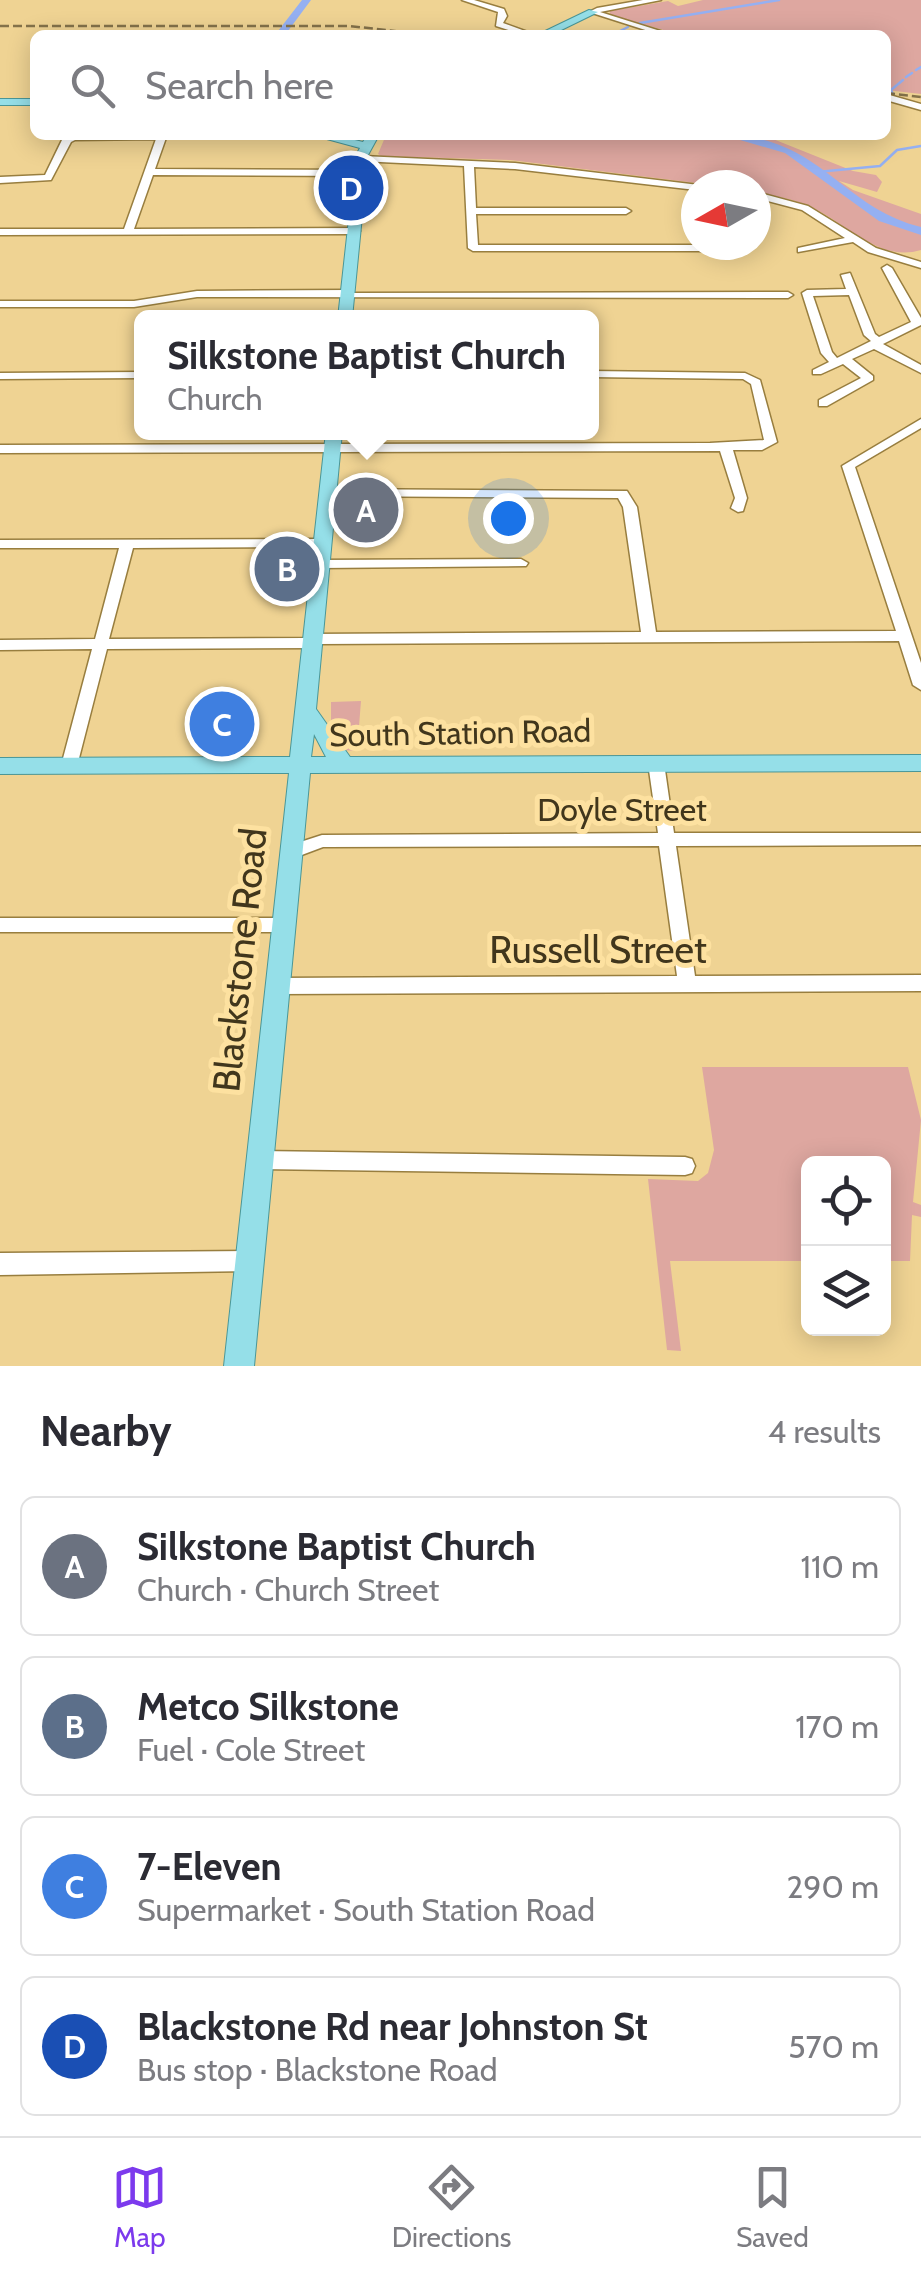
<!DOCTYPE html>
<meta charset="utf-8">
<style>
body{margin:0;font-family:Cabin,sans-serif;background:#f7f7f7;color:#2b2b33}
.controls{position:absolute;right:30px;bottom:30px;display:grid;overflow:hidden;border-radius:15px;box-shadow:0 5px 25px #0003}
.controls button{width:90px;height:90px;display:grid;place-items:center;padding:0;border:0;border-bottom:2px solid #e1e1e2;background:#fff;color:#2b2b33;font:50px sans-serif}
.compass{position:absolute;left:681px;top:170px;width:90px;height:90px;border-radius:50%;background:#fff;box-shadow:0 5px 25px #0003;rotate:261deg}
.you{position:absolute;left:508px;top:518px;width:35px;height:35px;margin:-25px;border:8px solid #fff;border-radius:50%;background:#1a73e8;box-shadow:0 0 0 15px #1a73e833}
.badge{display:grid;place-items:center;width:65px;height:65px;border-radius:50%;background:#7c3aed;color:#fff;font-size:32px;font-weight:700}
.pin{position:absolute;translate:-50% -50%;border:5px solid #fff;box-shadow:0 2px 10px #0006}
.popup{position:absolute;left:134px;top:310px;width:465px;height:130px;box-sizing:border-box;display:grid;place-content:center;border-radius:15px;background:#fff;filter:drop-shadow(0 2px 8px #0005);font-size:32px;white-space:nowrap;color:#7c7c81}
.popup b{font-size:38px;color:#2b2b33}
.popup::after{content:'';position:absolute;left:50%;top:100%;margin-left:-20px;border:20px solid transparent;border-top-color:#fff}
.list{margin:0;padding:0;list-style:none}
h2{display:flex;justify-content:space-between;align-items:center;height:130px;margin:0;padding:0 40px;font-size:42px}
h2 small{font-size:32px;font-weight:400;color:#7c7c81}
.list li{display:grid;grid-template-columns:65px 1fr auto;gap:30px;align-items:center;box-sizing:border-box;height:140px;margin:0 20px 20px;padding:0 20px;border:2px solid #e1e1e2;border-radius:15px}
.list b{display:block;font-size:38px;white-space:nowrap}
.list p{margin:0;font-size:32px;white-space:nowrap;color:#7c7c81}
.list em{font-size:32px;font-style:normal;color:#7c7c81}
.icon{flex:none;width:55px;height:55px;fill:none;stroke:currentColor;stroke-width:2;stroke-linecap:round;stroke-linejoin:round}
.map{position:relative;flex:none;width:921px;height:1366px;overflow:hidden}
.search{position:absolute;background:#fff;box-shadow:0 5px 25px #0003;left:30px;right:30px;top:30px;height:110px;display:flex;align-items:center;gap:25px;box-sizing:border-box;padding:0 35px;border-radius:15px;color:#7c7c81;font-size:38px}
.sheet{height:770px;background:#fff}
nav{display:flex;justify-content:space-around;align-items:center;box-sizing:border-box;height:140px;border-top:2px solid #e1e1e2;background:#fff;font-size:28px;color:#7c7c81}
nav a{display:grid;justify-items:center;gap:5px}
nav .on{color:#7c3aed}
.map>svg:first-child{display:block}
</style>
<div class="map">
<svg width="921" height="1366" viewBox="0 0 921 1366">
<rect width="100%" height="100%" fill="#efd393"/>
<path fill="#dea7a0" d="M703,0h218v94l-35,-4v-55h-205l-71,-20v-4l58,-10 10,5z
M386,135h377l90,36 23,4 6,7 -5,10 -38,-11 14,9 68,24v36c-42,13 -76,-28 -112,-44 -17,-7 -35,-10 -53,-14v-7h-44l-202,-25 -129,-4 -3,-2z
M361,701l-4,50 -14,-1 -12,-29v-19z
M702,1067h206l13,53 -8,82 8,3v12l-9,-2 -2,46h-26v-97h-76v97h-138l11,90 -14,-1 -19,-171 50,2 10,-8 6,-23z"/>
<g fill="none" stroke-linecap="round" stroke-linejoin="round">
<path stroke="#95b0f2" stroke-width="2.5" d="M640,23l139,-23
M612,35l16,-8
M916,70l5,-3
M906,77l6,-4
M894,96l-3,-6 12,-10
M817,172l63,-6 17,-16 24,-4"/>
<path fill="#95b0f2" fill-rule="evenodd" d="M302,0h9l-26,35h-10z
M723,135c97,0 117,72 198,92v8l-42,-14 -94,-68z"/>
<defs>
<path id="minor" d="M462,0h12l30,9 3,7 -4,7 33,12h-12l-28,-9 2,-14z
M643,0h18l-61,12 73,23h-12l-72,-23 8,-4z
M886,94l35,10v6l-35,-10z
M70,135h97l-12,34 205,1 5,3 -5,3 -207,-1 -19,54 221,-1 5,3 -5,3 -355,1v-6h124l32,-90 -81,1 -4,2 -20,38 -51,3v-6l45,-2 17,-35z
M362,156l153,7 184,22h-3v5l-181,-21 -41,-2 2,41h150l5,3 -5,3h-150l2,31h248l-12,6h-241l-5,-3 -4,-82 -105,-5v-4z
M756,192l52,14 68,42 45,14v6l-53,-16 -15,-10 -55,10v-4l47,-10 -43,-28 -46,-12z
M887,265l5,3 29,50v7l-38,19 38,21v8l-47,-24 -22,10 21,17v4l-46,26h-8v-6l42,-22 -18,-14 -22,10h-8v-4l16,-8 -8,-9 -19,-60 5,-3 39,-1 -5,-14 9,-2 25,61 4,3 32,-15 -29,-54zM849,295l15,40 7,6 -34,17 -5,-6 -19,-56z
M348,290l5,3 435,-1 5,3 -5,3 -591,-1 -63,10h-134v-6h134l63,-10z
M591,371l154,2 15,7 17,62 -15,8h-29l14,48 -4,13 -5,1 -7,-4 4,-10 -15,-47 -720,2v-8l710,-2 54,-3 -13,-56 -8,-5 -152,-2z
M141,372v6l-141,1v-6z
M921,419v9l-66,39 66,196v27l-8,-5 -14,-44 -580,3 -7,4 -205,1 -30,117 -2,4h-12l-2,-4 31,-117 -92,1v-10l95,-1 24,-91h-119v-8l320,-1 7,4 -7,4 -187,1 -24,91 196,-1 7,-4 329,-2 -18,-125 -5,-9 -296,-2 -1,-3 6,-4 300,2 10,16 19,125 240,-1 -54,-165z
M521,559l7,4 -2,3 -206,2 -7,-4 7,-4z
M656,757l6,2 2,4 10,70h247v12l-245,1 19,130 226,-1v16l-645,3 -6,-3 -3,-5 3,-5 6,-3 401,-2 -18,-130 -336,1 -32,12 -6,-2 -2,-5 2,-5 37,-12 336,-2 -10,-70 2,-4z
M0,918h283l6,2 3,5 -3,5 -6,2h-283z
M260,1151l425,6 7,2 3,7 -3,7 -7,2 -425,-6 -7,-2 -3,-7 3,-7z
M250,1251l8,3 3,7 -3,7 -8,3 -250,4v-22z"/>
<path id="major" d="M589,10l9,2 -47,23h-14z
M0,99h35v6h-35z
M312,135h22l29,7 4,-7h12l-11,20 -16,163h-14l18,-163 4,-7z
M326,432h16l-26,277 34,48 571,-2v16l-611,2 -56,593h-30l65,-593 -289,1v-16l290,-1zM314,734l12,23h-15z"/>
</defs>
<use href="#minor" stroke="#987e3f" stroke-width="3"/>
<use href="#major" stroke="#4a9697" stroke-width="2"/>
<use href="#minor" fill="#fff" fill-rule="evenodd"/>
<use href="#major" fill="#95dfe8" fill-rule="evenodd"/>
<path stroke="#84724a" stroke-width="2.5" stroke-dasharray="9 4" stroke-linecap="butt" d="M0,26h349l83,9
M886,93l35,4"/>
</g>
<g text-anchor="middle" stroke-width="10" stroke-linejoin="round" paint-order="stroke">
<g font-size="32" fill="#41361c" stroke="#fde1a0">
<text transform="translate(460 733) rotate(-1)" y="11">South Station Road</text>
<text x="622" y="821">Doyle Street</text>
</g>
<g font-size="38" fill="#41361c" stroke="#fde1a0">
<text x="598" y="963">Russell Street</text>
<text transform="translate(240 960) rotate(-84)" y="13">Blackstone Road</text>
</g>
</g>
</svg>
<div class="controls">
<button><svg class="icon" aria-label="locate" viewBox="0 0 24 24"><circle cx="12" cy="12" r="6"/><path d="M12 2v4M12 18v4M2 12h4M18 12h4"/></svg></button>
<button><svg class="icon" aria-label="layers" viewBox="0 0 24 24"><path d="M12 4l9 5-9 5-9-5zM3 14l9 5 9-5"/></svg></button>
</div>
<svg class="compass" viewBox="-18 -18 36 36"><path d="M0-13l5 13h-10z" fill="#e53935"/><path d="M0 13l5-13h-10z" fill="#7c7c81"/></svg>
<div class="you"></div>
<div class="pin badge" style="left:366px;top:510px;background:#6b7280">A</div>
<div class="popup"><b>Silkstone Baptist Church</b>Church</div>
<div class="pin badge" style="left:287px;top:569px;background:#5c6f8a">B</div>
<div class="pin badge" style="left:222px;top:724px;background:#3f7fe0">C</div>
<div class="pin badge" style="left:351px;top:188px;background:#1a4fb4">D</div>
<div class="search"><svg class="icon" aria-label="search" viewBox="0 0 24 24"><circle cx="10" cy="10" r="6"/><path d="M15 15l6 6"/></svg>Search here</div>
</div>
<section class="sheet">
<h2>Nearby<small>4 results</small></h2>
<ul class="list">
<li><span class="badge" style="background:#6b7280">A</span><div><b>Silkstone Baptist Church</b><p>Church · Church Street</p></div><em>110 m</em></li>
<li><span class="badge" style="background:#5c6f8a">B</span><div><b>Metco Silkstone</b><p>Fuel · Cole Street</p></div><em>170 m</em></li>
<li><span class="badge" style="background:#3f7fe0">C</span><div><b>7-Eleven</b><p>Supermarket · South Station Road</p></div><em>290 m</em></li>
<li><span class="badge" style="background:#1a4fb4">D</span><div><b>Blackstone Rd near Johnston St</b><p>Bus stop · Blackstone Road</p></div><em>570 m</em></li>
</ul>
</section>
<nav>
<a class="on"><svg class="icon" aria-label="map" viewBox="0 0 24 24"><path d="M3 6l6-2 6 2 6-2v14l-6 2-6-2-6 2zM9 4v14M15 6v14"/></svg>Map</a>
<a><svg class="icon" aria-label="directions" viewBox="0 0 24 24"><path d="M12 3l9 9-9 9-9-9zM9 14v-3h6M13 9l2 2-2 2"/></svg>Directions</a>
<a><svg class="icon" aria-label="saved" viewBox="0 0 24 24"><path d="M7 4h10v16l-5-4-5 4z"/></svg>Saved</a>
</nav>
